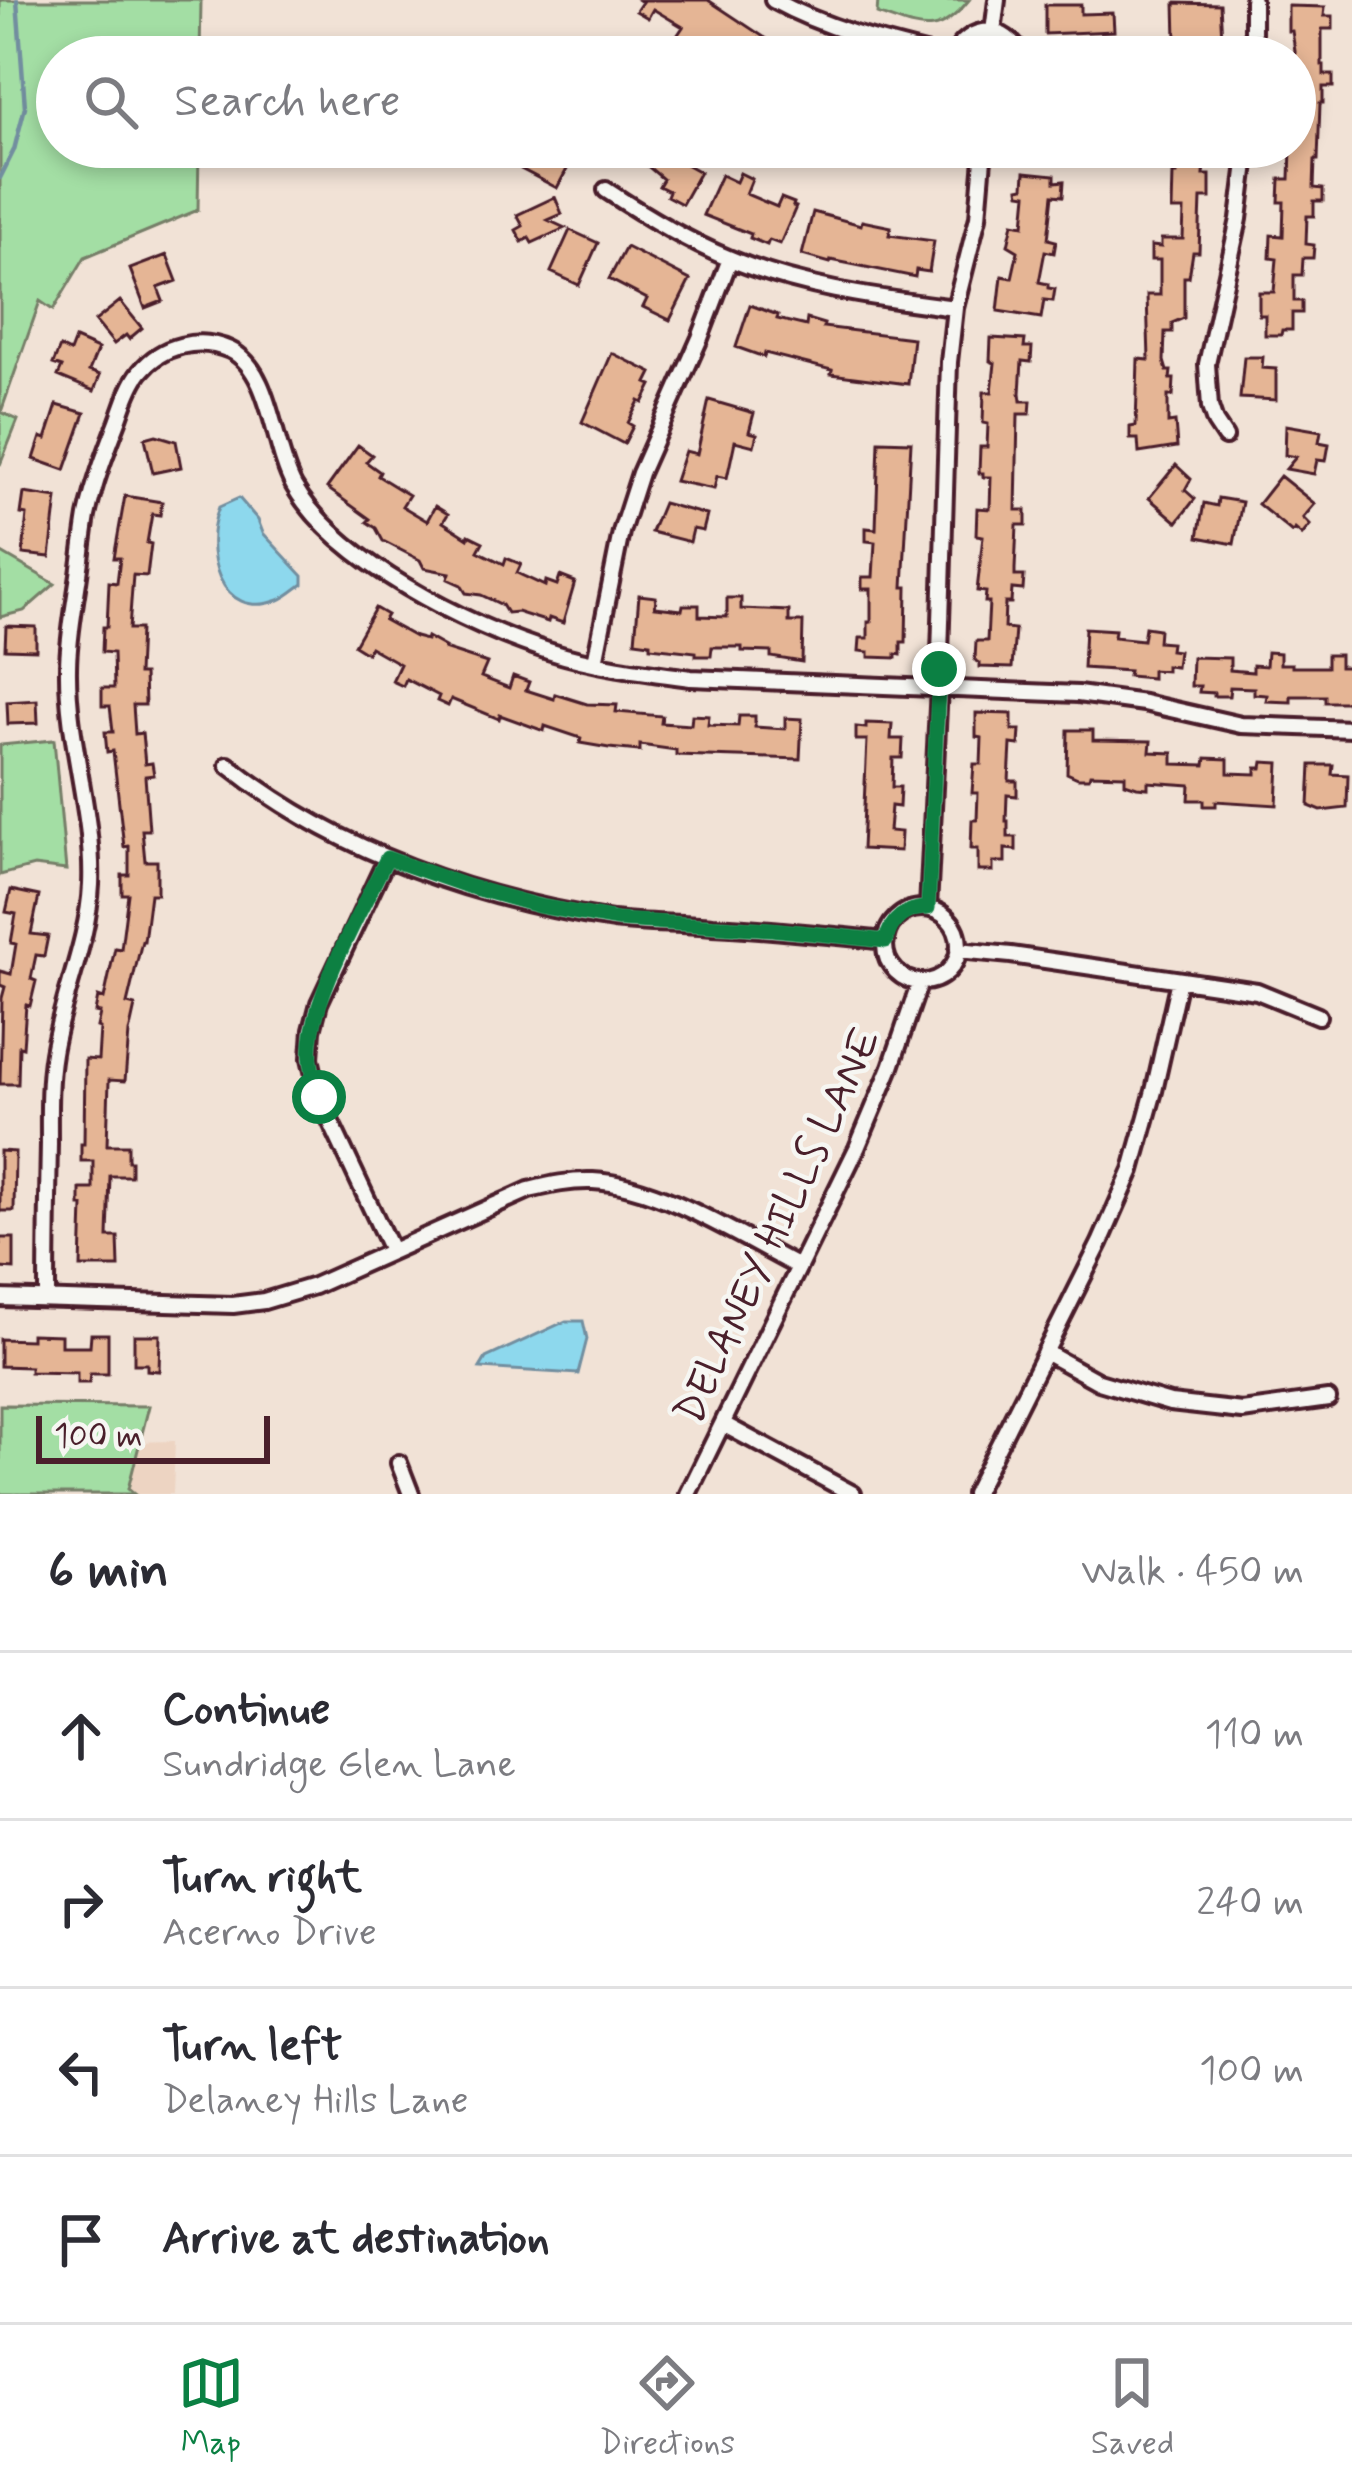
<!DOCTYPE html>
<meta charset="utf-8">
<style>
body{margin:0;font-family:Mynerve,sans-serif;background:#f7f7f7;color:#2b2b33}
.scale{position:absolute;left:36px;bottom:30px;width:234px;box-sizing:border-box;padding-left:12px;border:6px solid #4a1f2b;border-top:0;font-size:33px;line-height:42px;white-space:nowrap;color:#4a1f2b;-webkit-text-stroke:9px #f6f6f2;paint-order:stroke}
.stop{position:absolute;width:36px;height:36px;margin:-27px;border:9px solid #0b8043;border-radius:50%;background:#fff}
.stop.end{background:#0b8043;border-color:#fff;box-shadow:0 3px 12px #0008}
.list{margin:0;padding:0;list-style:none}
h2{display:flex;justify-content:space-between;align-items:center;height:156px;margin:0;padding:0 48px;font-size:51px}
h2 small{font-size:39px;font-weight:400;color:#7c7c81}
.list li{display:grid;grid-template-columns:78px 1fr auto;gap:36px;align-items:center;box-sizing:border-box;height:168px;padding:0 48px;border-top:3px solid #e1e1e2}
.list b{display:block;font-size:45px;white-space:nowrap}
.list p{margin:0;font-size:39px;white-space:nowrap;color:#7c7c81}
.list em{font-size:39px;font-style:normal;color:#7c7c81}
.icon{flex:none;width:66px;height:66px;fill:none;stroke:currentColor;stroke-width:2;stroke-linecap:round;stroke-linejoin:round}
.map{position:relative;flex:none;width:1352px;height:1494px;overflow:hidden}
.search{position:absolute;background:#fff;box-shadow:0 6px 18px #0003;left:36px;right:36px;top:36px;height:132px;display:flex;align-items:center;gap:30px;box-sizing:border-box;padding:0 42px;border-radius:66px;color:#7c7c81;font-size:45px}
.sheet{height:828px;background:#fff}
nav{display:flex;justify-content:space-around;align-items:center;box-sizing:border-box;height:168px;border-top:3px solid #e1e1e2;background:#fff;font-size:33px;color:#7c7c81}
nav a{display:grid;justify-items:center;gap:6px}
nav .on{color:#0b8043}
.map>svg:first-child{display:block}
</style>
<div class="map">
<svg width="1352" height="1494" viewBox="0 0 1352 1494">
<rect width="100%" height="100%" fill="#f1e2d6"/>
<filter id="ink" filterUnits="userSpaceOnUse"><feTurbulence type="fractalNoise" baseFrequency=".00833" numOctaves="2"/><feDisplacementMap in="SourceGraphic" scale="24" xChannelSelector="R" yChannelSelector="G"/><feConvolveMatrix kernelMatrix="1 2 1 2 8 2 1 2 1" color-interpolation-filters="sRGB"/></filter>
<g filter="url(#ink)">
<path fill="#edd4c2" d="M175,1441l-2,53h-173v-49z"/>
<path fill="#a3dea4" stroke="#767e68" stroke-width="3" d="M0,0h201l-1,57h-143v90h142l-1,63 -113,47 -32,53 -13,-9 -39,111 17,8 -18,45z
M878,0h91c-33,41 -49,28 -92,14z
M0,552l55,32 -31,27 -24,6z
M54,740l12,130 -32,-4 -34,9v-130z
M0,1405l149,1 -21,83 6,5h-134z"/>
<path fill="#8dd8ed" stroke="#728e9f" stroke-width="3" d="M239,498l19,22 5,13 40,43v8c-7,5 -16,13 -24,16 -61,23 -77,-51 -60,-93z
M566,1321h17l4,18 -9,35 -98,-6 6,-10z"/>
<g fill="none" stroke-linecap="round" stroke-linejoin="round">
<path stroke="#728e9f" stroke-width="4.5" d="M0,178l14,-28 11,-43 -8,-107"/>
</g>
<path fill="#e5b595" stroke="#4a1f2b" stroke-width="3" d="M639,0h69l86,57h-74l-30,-16 -5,8 -12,-7 10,-15 -30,-18 -5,9 -12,-7 6,-9z
M1175,3l45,1 2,35h-46z
M1045,5h36v9l32,-1 1,18 -69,3z
M1288,6l37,1 -1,9h9v13h-11v36h2v10h9v12h-10v16h-3l-2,57h-3l-1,28 9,1v12h-9v15h-7l-1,28 8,1 -1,13h-10l-1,17h-8v26h8v12h-10v17h-10l-1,5h-16v-20h-6v-23h15l3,-33 -7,-1 1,-23 12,1 1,-34h-5l1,-23h10l1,-32h4v-96l-3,-20h-4z
M531,147h22l20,11 -16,30 -36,-19z
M625,147h30l45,25 -18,32 -15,-8 2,-5 -10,-5 4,-7z
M1179,147h27l-2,28h6v23h-9l-2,54h-6l-4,25h-5v41l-12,5v9h-7l-1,29 3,10h4l-1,8h4l-1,17h-5v27l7,-1 2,25 -38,6 -1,-14h-8v-12l6,-1 2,-67 11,1 -2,-65h13v-35h-9v-14l10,1v-8h22l1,-29h-12l1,-36h4z
M1025,172l30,3v7l9,-1 -1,15 -10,-1 -5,44 8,2 -2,12 -9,-2 -6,31 9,2v4l7,1 -2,12 -9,-1 -3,18 -43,-7 4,-35 10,2 6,-27 -10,-6 5,-22 11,2 3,-31 -7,-1 -1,-5 5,-1z
M740,173l12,6 -6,15 31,13 4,-9 13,5 -1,3 3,1 -16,37 -11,-4 -2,5 -17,-7 1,-4 -48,-19 18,-40 15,7z
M555,197l7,17 -14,6 17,8 -33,15 -3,-5 -7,4 -6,-12 7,-4 -6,-11z
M813,212l48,13 1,-4 29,6 -2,8 45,6 -5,31 -13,-2 -1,7 -84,-17 -1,3 -28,-8z
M570,230l28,13 -19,42 -28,-13z
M626,247l64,33 -20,40 -27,-13 4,-8 -38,-20z
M167,255l10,26 -19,7 5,13 -18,7 -15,-39z
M120,301l22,27 -13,11 -3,-4 -12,9 -19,-23z
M750,305l28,10 -1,4 29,7 1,-7 17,5 -1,3 90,11 -5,46 -77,-10 1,-4 -67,-17 -1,4 -28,-10z
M991,338l34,2 -1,7h8l-1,15 -9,-1 -2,32 1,8h10l-1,13h-12l-2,96h10v15h-9l-2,44v7h9l-1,14 -11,-1 -1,14h-6l-1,25 11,1 -3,39 -32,-1v-4l-5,-3 1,-19h11l2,-39h-4l1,-10 -9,-1 6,-55 -7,-1 1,-27 13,1 1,-32h-8v-4h-4l1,-26h7l1,-23 -5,-1 1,-31h8l3,-29 -5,-2z
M75,339l23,10 -9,22 11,4 -6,16 -36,-15 4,-9 -9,-3 7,-17 10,5z
M612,353l40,20 -5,10 5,2 -9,18 -4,-2 -11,22 5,3 -9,18 -42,-22z
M1244,357h19l-1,11 14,1v31l-36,-2z
M709,400l45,13 -5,19 8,2 -3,12 -19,-5 -8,37 -10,-2 -3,13 -39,-8 10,-30 12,3z
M57,405l28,8 -20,57 -31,-11 7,-22 5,2z
M1286,425l35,6 -2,11 10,2 -3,17 -9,-1 -3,14 -28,-5 10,-12 -11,-2z
M156,435l20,6 5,26 -28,6 -8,-35z
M879,441l32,1 -8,145h4l-1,55h-5v13l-5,-1v4l-27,-1v-5l-10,-1 1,-13h8v-16h3v-33h-9v-12h11l2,-35 -9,-1v-13l10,1z
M358,445l14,10 -6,7 14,10 -2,4 31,19 -7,11 25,15 8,-15 13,8 -5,8 25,16 1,-3 14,7 -5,9 26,13 2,-6 15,6 -4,9 28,13 1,-5 11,4 3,-9 15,6 -12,41 -14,-5 -1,4 -31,-10 -10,1 -5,-8 -21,-10 -15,-2 -5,-8 -13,-6 2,-6 -26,-5 -4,-8 -37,-19 -7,-13 -9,-6 3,-3 -43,-31z
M1176,465l15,14 -6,11 10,9 -18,23 -28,-24z
M1280,476l35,28 -12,14 7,7 -8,10 -7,-6 -3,3 -34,-28z
M24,493l33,5 -7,59 -27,-3 4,-39 -6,-1z
M125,496l37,6 -2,13 -8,-1 -5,29 4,1 -4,32 -14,-1 -4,54h11l-2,45h6l1,31h-12l2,29 7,-1 3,31 7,-1 2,12 -9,1 4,54h-7l3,31h12v33h-7l-6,47h-2l-15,63 8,2 -6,27 -4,48 -16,-1 -2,65h21v16h3v15h-21l-2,61h10l1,30h-38l2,-61h-3v-17h13v-28h-12v-17h3l1,-85 13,1 2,-32 -3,-1 3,-14 -5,-1 3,-15 6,2 11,-51 6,1 7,-55h-6v-19h7v-29l-5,1 -11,-96 -6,1 -2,-20h8l-3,-26h-8v-18h12l-1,-35 -11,-1 1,-25h4l2,-45 8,1 3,-25h-6z
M1218,498l24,4 -8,42 -36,-7 6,-34 13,3z
M663,503l44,12 -4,16 -10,-2 -3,13 -39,-10z
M639,595l17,2 -1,10 27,3 1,-5h16v11l28,1v-19h14v11l48,2v11h14l-1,40 -31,-5v-5l-29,-1v-4h-30l-1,9h-15v-4l-46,-5v-4l-15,-2z
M375,608l12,7 -3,5 31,17 11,3 1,-3 18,10 -1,2 43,14 -6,14 28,11 4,-12 16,6 -3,8 28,9 1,-5 32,10 30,1 -1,7 46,4 -1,7 30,2 1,-10 17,1 -1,9 30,1 1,-10h16v11l30,2v-11l17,1 -2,40 -124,-4v-5l-36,-5v6l-31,-3 -29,-5 1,-5 -36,-12 -1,5 -44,-16 -1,4 -48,-20 -3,7 -11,-5 2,-5 -33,-17 -3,7 -11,-5 8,-17 -30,-17 -3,6 -13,-8z
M6,626l30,1v23l-31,-1z
M1145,627l14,2 -1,13 13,1 -1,7 8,1 -2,16 -10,-1v5l-14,-1v8l-24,-2 1,-5 -46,-3 2,-40 30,2 -1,7 29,3z
M1267,652l13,1v11h12v3h35v-12h13v12h11v35h-26v-6h-34v6l-25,-1 1,-6 -13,-1v-6l-24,-1 -1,9h-15v-3l-15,-1 1,-6h-9l1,-29 38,1v12l23,2v-7l13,1z
M37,700l1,23 -30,1 -1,-22z
M976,713l36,1v16h8l-1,15 -8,-1 -2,37h8v15l-10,-1 -1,26h2v16h8v13l-11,-1v13h-12v9h-15v-22h-7l1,-29h5l1,-27h-6l2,-29h7l1,-26 -6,-1z
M866,723l26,1 -1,15h12l-1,19h-9l-1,29h8l-1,20 -8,-1 -2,25 12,1 -1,19 -38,-2 5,-109h-11v-13l10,1z
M1068,730h25v10l58,1 -1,11 23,1v11l32,1 1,-7 22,1v14l28,1v-6h6l1,-6 16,1 -2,42 -61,-4v5h-12v-6h-15l1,-15 -42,-3v6l-11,-1 -12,-4v-8l-35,-1 -1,4h-11l-11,-5z
M1311,765h22l-1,9 16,1 -1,33 -26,3 -12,-5z
M11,890l28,6 -8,38 17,2 -4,20 -8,-1 -5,24 5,2 -6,25 -4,-1 -3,42 -4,-1 -1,38h-18l2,-86 3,-11 -5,-2v-14l11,3 5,-30 -5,-1 5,-29 -10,-2z
M0,1151l15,1 -1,59h-14z
M0,1238h14v31l-14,-1z
M31,1334l30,1v11h29l1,-12h17v40h-18l-1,9h-12v-10l-47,-1v-5l-30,-1v-27l31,1z
M134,1335h26l-1,36 -12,-1v-6h-13z"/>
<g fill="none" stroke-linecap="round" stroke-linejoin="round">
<defs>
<path id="street" d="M773,0c53,29 111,43 168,57
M1253,0v57
M993,32l4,-32
M953,57c16,-34 53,-34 69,0
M606,190c39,26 79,50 122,68 73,31 150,40 227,50
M1225,437l-10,-15 -5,-15 -3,-43 32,-145 9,-72
M595,662l26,-130 19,-59 60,-135 30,-79
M228,765c109,87 248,134 385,155 33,4 67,3 100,6 58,3 116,9 173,15
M387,858l-68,145 -7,27 -2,28 9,39 72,153
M928,908l11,-221 10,-325 6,-54 23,-91 6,-70
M885 945a37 37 0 1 1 74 0a37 37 0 1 1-74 0Z
M958,950l53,5 246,36 61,25
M0,1298l233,7 31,-4 50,-15 215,-96c21,-5 42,-10 64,-9 65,3 146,55 204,85
M47,1298c0,-52 1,-103 2,-154 0,-30 -1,-61 4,-91 9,-56 35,-110 38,-168 3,-72 -24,-144 -23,-216 0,-27 5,-54 9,-81 4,-24 6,-48 10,-72 7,-33 19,-64 31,-95 6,-16 11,-35 22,-49 22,-27 59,-36 90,-22 42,20 42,96 64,136 43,75 174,140 254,165 46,15 95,21 143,27l387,16 66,9 97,22 111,4
M1045,1352l54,30 71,21 72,8 86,-12
M723,1424l130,70
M399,1463l12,31
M688,1494l169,-346 34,-81 29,-85
M974,1494l126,-251 32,-73 22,-79 25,-111"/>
</defs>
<use href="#street" stroke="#4a1f2b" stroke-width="22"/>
<use href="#street" stroke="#f6f6f2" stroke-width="14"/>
</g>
</g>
<g fill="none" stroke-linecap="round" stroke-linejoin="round" filter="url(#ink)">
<path stroke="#0b8043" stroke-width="15" d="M319,1097c-3,-12 -7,-25 -8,-37 -6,-53 52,-153 76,-202l80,28 72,20 78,14 154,9 115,12c5,-22 20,-33 42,-33l11,-239"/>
</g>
<g text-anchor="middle" stroke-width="9" stroke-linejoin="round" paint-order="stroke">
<g font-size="42" fill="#4a1f2b" stroke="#f6f6f2">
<text transform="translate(776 1225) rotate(-65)" y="15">DELANEY HILLS LANE</text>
</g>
</g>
</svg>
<div class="scale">100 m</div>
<div class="stop" style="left:319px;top:1097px"></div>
<div class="stop end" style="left:939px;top:669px"></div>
<div class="search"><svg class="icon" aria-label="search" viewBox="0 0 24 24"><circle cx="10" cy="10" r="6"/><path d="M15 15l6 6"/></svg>Search here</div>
</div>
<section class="sheet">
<h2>6 min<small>Walk · 450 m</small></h2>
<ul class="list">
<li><svg class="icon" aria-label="ahead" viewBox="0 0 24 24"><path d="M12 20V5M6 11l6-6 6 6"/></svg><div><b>Continue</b><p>Sundridge Glen Lane</p></div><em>110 m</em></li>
<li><svg class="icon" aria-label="right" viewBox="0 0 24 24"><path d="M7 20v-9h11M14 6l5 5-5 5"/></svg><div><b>Turn right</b><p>Acerno Drive</p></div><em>240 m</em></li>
<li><svg class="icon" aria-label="left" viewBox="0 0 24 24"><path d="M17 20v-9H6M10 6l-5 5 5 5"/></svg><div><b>Turn left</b><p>Delaney Hills Lane</p></div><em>100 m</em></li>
<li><svg class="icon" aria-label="arrive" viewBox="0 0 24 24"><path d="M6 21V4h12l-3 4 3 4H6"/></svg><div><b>Arrive at destination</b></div></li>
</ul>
</section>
<nav>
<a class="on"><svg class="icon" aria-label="map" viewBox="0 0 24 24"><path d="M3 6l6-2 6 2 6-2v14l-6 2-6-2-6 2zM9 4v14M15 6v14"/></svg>Map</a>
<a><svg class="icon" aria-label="directions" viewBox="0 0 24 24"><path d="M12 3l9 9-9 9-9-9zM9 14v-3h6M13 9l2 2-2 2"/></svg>Directions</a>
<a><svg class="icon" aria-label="saved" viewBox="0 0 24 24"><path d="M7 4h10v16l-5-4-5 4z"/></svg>Saved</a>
</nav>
